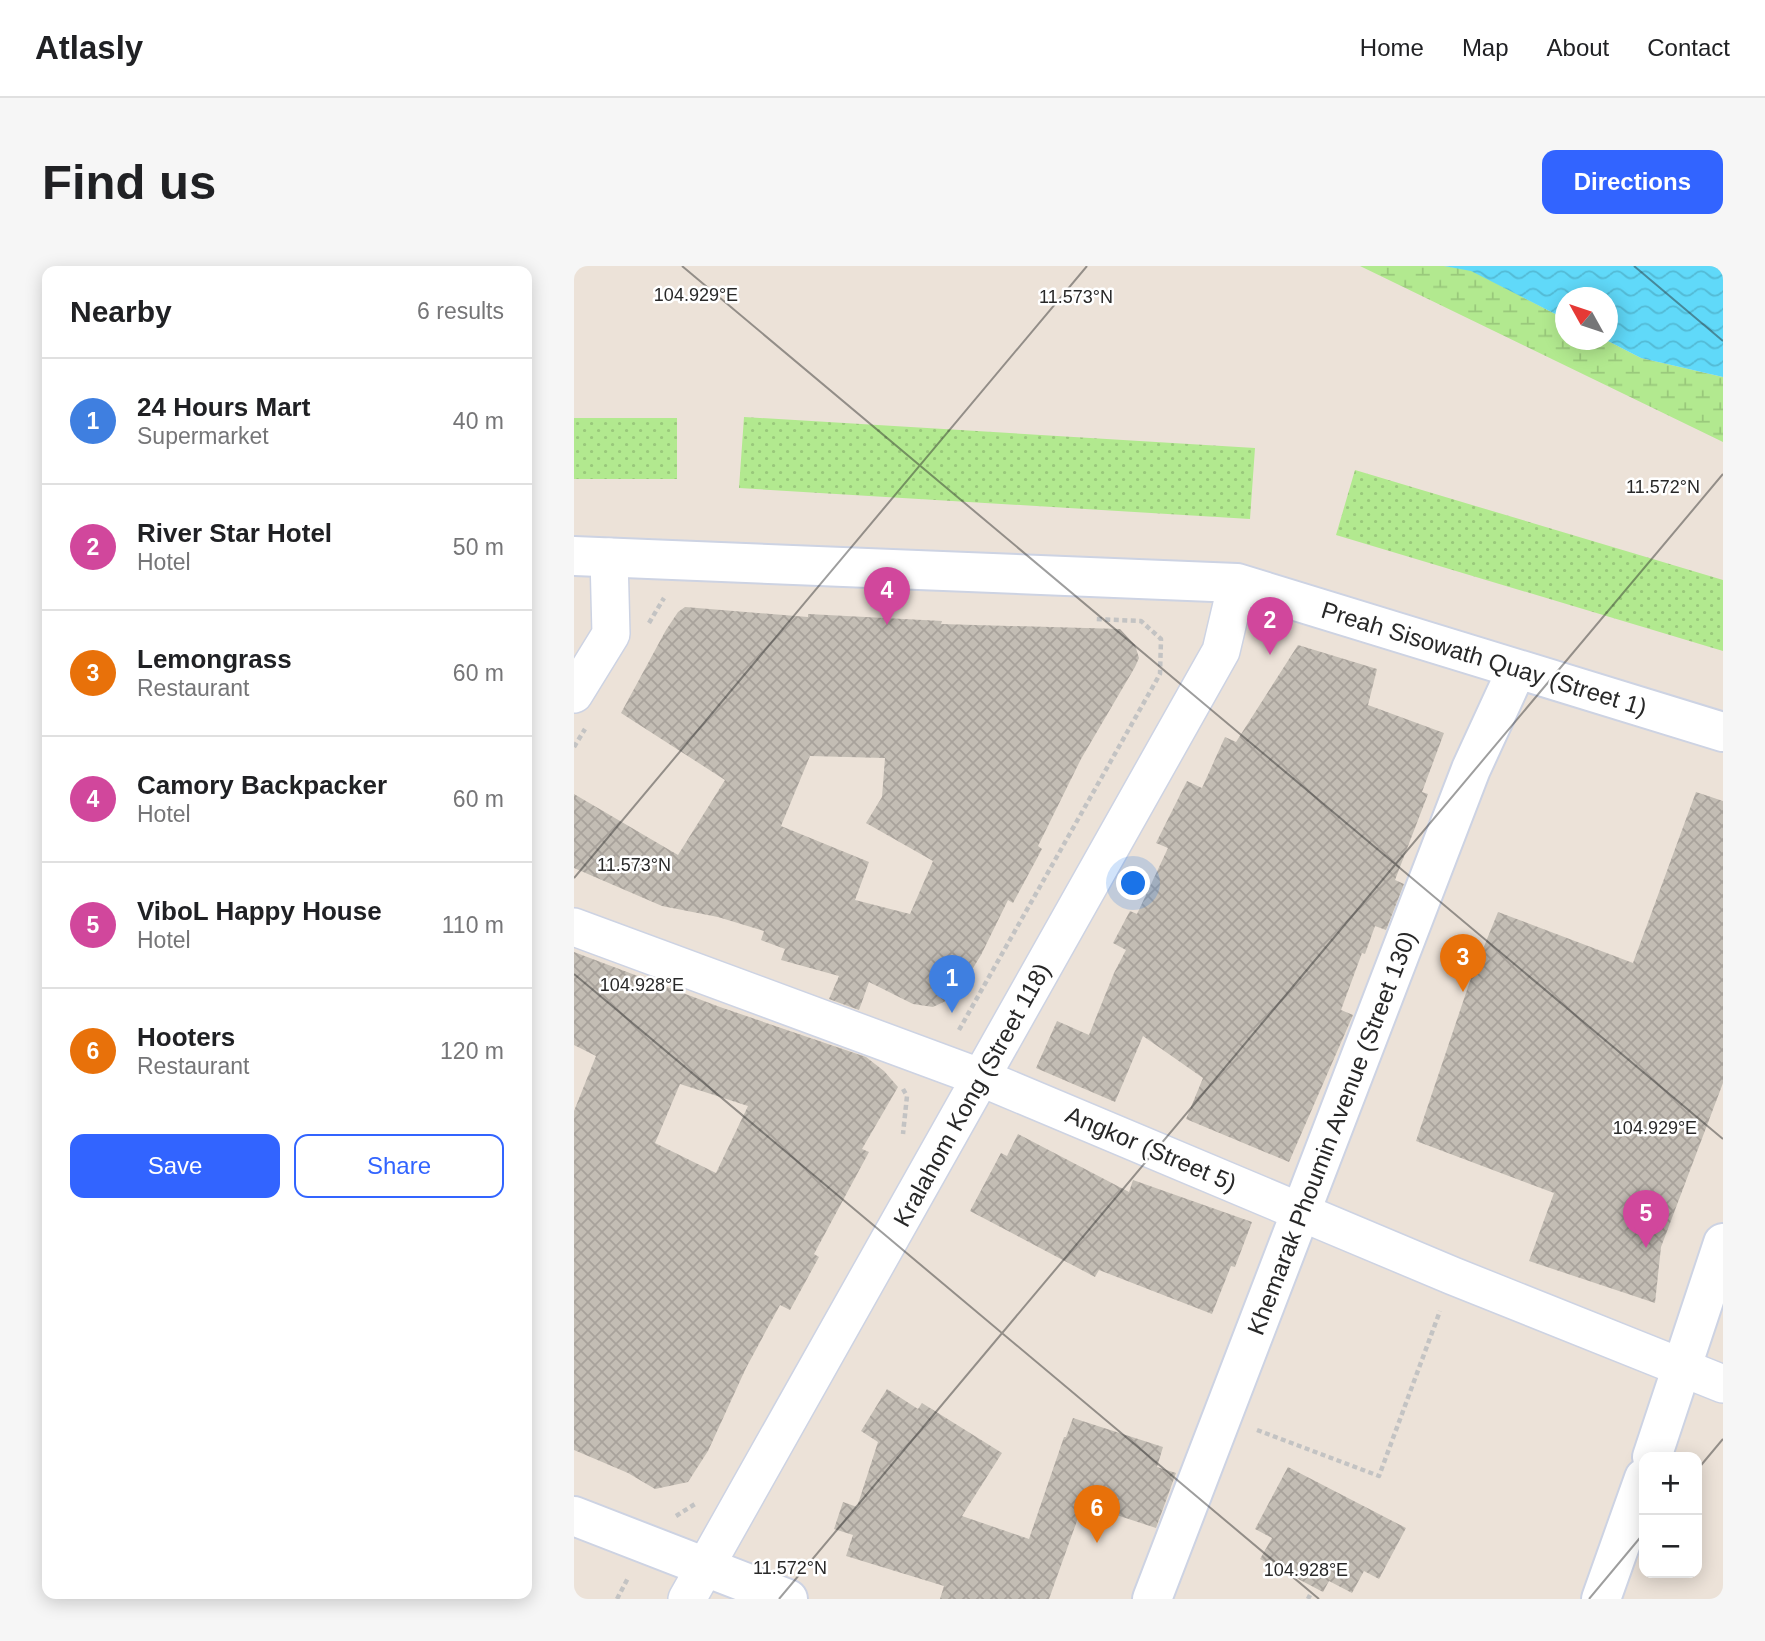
<!DOCTYPE html>
<meta charset="utf-8">
<style>
body{margin:0;font-family:Helvetica,sans-serif;background:#f6f6f6;color:#202124}
.controls{position:absolute;right:21px;bottom:21px;display:grid;overflow:hidden;border-radius:14px;box-shadow:0 4px 18px #0003}
.controls button{width:63px;height:63px;display:grid;place-items:center;padding:0;border:0;border-bottom:2px solid #e0e0e0;background:#fff;color:#202124;font:35px sans-serif}
.compass{position:absolute;left:981px;top:21px;width:63px;height:63px;border-radius:50%;background:#fff;box-shadow:0 4px 18px #0003;rotate:310deg}
.you{position:absolute;left:560px;top:618px;width:24px;height:24px;margin:-18px;border:5px solid #fff;border-radius:50%;background:#1a73e8;box-shadow:0 0 0 10px #1a73e833}
.badge{display:grid;place-items:center;width:46px;height:46px;border-radius:50%;background:#3264ff;color:#fff;font-size:23px;font-weight:700}
.pin{position:absolute;translate:-50% -58px;filter:drop-shadow(0 2px 4px #0008)}
.pin::after{content:'';position:absolute;top:37px;width:24px;height:21px;background:inherit;clip-path:polygon(0 0,100% 0,50% 100%)}
.list{margin:0;padding:0;list-style:none}
h2{display:flex;justify-content:space-between;align-items:center;height:91px;margin:0;padding:0 28px;font-size:30px}
h2 small{font-size:23px;font-weight:400;color:#757577}
.list li{display:grid;grid-template-columns:46px 1fr auto;gap:21px;align-items:center;box-sizing:border-box;height:126px;padding:0 28px;border-top:2px solid #e0e0e0}
.list b{display:block;font-size:26px;white-space:nowrap}
.list p{margin:0;font-size:23px;white-space:nowrap;color:#757577}
.list em{font-size:23px;font-style:normal;color:#757577}
.actions{display:flex;gap:14px;padding:21px 28px}
.actions a{flex:1;padding:16px 0;border:2px solid #3264ff;border-radius:14px;text-align:center;font-size:24px;color:#3264ff}
.actions .main{background:#3264ff;color:#fff}
.map{position:relative;flex:none;width:1149px;height:1333px;overflow:hidden;border-radius:14px}
header{display:flex;align-items:center;gap:42px;box-sizing:border-box;height:98px;padding:0 35px;background:#fff;border-bottom:2px solid #e0e0e0}
header strong{font-size:33px}
nav{display:flex;gap:38px;margin-inline-start:auto;font-size:24px}
.intro{display:flex;align-items:center;justify-content:space-between;box-sizing:border-box;height:168px;padding:0 42px}
h1{margin:0;font-size:49px}
.button{padding:18px 32px;border-radius:14px;background:#3264ff;color:#fff;font-size:24px;font-weight:700}
main{display:flex;gap:42px;padding:0 42px}
aside{flex:1;background:#fff;border-radius:14px;box-shadow:0 4px 18px #0003}
.map>svg:first-child{display:block}
</style>
<header>
<strong>Atlasly</strong>
<nav><a>Home</a><a>Map</a><a>About</a><a>Contact</a></nav>
</header>
<div class="intro"><h1>Find us</h1><a class="button">Directions</a></div>
<main>
<aside>
<h2>Nearby<small>6 results</small></h2>
<ul class="list">
<li><span class="badge" style="background:#3f7fe0">1</span><div><b>24 Hours Mart</b><p>Supermarket</p></div><em>40 m</em></li>
<li><span class="badge" style="background:#d1479c">2</span><div><b>River Star Hotel</b><p>Hotel</p></div><em>50 m</em></li>
<li><span class="badge" style="background:#e8710a">3</span><div><b>Lemongrass</b><p>Restaurant</p></div><em>60 m</em></li>
<li><span class="badge" style="background:#d1479c">4</span><div><b>Camory Backpacker</b><p>Hotel</p></div><em>60 m</em></li>
<li><span class="badge" style="background:#d1479c">5</span><div><b>ViboL Happy House</b><p>Hotel</p></div><em>110 m</em></li>
<li><span class="badge" style="background:#e8710a">6</span><div><b>Hooters</b><p>Restaurant</p></div><em>120 m</em></li>
</ul>
<div class="actions"><a class="main">Save</a><a>Share</a></div>
</aside>
<div class="map">
<svg width="1149" height="1333" viewBox="0 0 1149 1333">
<defs>
<pattern id="grass-dots" width="8" height="8" patternUnits="userSpaceOnUse" patternTransform="scale(1.75)"><rect width="8" height="8" fill="#b2e98f"/><path d="M2 2h.1M6 6h.1" fill="none" stroke="#99c87b" stroke-width="1.8" stroke-linecap="round"/></pattern>
<pattern id="wetland-marsh" width="20" height="14" patternUnits="userSpaceOnUse" patternTransform="scale(1.75)"><rect width="20" height="14" fill="#b2e98f"/><path d="M1 5h8M5 5V1M11 12h8M15 12V8" fill="none" stroke="#99c87b"/></pattern>
<pattern id="water-waves" width="16" height="10" patternUnits="userSpaceOnUse" patternTransform="scale(1.75)"><rect width="16" height="10" fill="#60d9f9"/><path d="M0 5q4-4 8 0t8 0" fill="none" stroke="#53bad5"/></pattern>
<pattern id="building-cross-hatch" width="8" height="8" patternUnits="userSpaceOnUse" patternTransform="scale(1.75)"><rect width="8" height="8" fill="#c3bdb4"/><path d="M0 0l8 8M0 8l8-8" fill="none" stroke="#a8a29b"/></pattern>
</defs>
<rect width="100%" height="100%" fill="#ece2d8"/>
<path fill="url(#grass-dots)" d="M170,151l511,31 -5,71 -511,-31z
M0,152h103v61h-103z
M781,204l368,110v71l-387,-116z"/>
<path fill="url(#wetland-marsh)" d="M786,0h84l27,4 94,49 1,21h40l35,18 82,19v65z"/>
<path fill="url(#water-waves)" d="M870,0h279v111l-82,-19 -35,-18h2v-42h-42l-1,21 -94,-48z"/>
<path fill="url(#building-cross-hatch)" fill-rule="evenodd" d="M111,341l123,10v-3l134,7 -1,3 179,5 15,16 4,13 -4,9 -54,92 -43,87 4,3 -29,54 -5,-3 -27,55 -25,41 -23,11 -20,-3 -44,-22 -10,28 -30,-11 10,-23 -58,-16 4,-11 -24,-9 3,-9 -46,-14 -56,-11 -88,-38v-74l104,61 47,-75 -104,-67 45,-83 12,-18zM236,490l75,2 -3,39 -16,26 67,38 -23,53 -55,-14 14,-38 -88,-36z
M724,379l79,24 -9,36 76,28 -22,59 6,2 -33,86 9,4 -18,46 -11,-4 -10,28 -3,-1 -21,57 12,5 -64,147 -103,-43 17,-41 -60,-42 -28,66 -79,-34 21,-47 32,14 25,-62 12,-23 -13,-7 17,-32 7,3 31,-66 -12,-5 31,-62 15,7 23,-51 11,5z
M1122,526l27,9v282l-62,164 -6,56 -126,-42 25,-68 -138,-52 54,-160 28,-69 135,51z
M0,686l146,55 146,50 18,14 14,16 -36,62 7,3 -55,102 5,3 -29,53 -10,-5 -34,63 -38,83 -20,31 -33,7 -27,-16 -54,-23v-339l22,-55 -22,-11zM106,818l68,22 -32,67 -61,-30z
M444,868l111,58 4,-12 119,42 -17,45 -4,-1 -19,48 -113,-44 -4,7 -125,-66 31,-58 6,3z
M313,1123l31,20 4,-6 80,50 -40,63 67,23 35,-102h2l7,-19 90,29 -6,20 19,6 -20,55 -73,-24 -34,95h-109l4,-13 -98,-30 7,-21 -19,-6 9,-27 14,5 21,-65 -17,-11z
M714,1201l118,61 -27,51 -15,-8 -12,22 -23,-12 -6,11 -63,-33 12,-21 -17,-9z"/>
<g fill="none" stroke-linecap="round" stroke-linejoin="round">
<defs>
<path id="street" d="M0,428l37,-60 -2,-77
M0,661l408,151 471,198 270,108
M113,1333l534,-948 16,-68"/>
<path id="secondary" d="M0,290l663,27 486,149
M1078,1191l71,-214
M0,1250l214,83
M578,1333l319,-830 46,-100
M1027,1333l43,-121"/>
</defs>
<use href="#street" stroke="#cdd3e3" stroke-width="40"/>
<use href="#secondary" stroke="#cdd3e3" stroke-width="42"/>
<path stroke="#c3c3c3" stroke-width="4.5" stroke-dasharray="5 3.5" stroke-linecap="butt" d="M75,357l15,-25
M0,481l11,-18
M385,764l201,-356 1,-35 -20,-18 -45,-2
M329,823l4,7 -4,38
M683,1164l122,46 61,-165
M102,1250l19,-12
M43,1333l11,-21
M734,1333l2,-4"/>
<use href="#street" stroke="#fff" stroke-width="37"/>
<use href="#secondary" stroke="#fff" stroke-width="38"/>
</g>
<path fill="none" stroke="#282828" stroke-width="2" stroke-opacity="0.45" d="M108,0l1041,873M1060,0l89,75M0,612l513,-612M0,708l745,625M1123,1204l26,-31M205,1333l944,-1125M1015,1333l55,-66"/>
<g text-anchor="middle" stroke-width="5" stroke-linejoin="round" paint-order="stroke">
<g font-size="24" fill="#282828" stroke="#fff">
<text transform="translate(910 393) rotate(17)" y="8">Preah Sisowath Quay (Street 1)</text>
<text transform="translate(398 829) rotate(-61)" y="8">Kralahom Kong (Street 118)</text>
<text transform="translate(758 867) rotate(-69)" y="8">Khemarak Phoumin Avenue (Street 130)</text>
<text transform="translate(577 883) rotate(23)" y="8">Angkor (Street 5)</text>
</g>
</g>
<g font-size="18" text-anchor="middle" fill="#282828" stroke="#fff" stroke-width="5" stroke-linejoin="round" paint-order="stroke">
<text x="122" y="35">104.929°E</text>
<text x="502" y="37">11.573°N</text>
<text x="1089" y="227">11.572°N</text>
<text x="60" y="605">11.573°N</text>
<text x="68" y="725">104.928°E</text>
<text x="1081" y="868">104.929°E</text>
<text x="216" y="1308">11.572°N</text>
<text x="732" y="1310">104.928°E</text>
</g>
</svg>
<div class="controls">
<button>+</button>
<button>−</button>
</div>
<svg class="compass" viewBox="-18 -18 36 36"><path d="M0-13l5 13h-10z" fill="#e53935"/><path d="M0 13l5-13h-10z" fill="#757577"/></svg>
<div class="you"></div>
<div class="pin badge" style="left:378px;top:747px;background:#3f7fe0">1</div>
<div class="pin badge" style="left:696px;top:389px;background:#d1479c">2</div>
<div class="pin badge" style="left:889px;top:726px;background:#e8710a">3</div>
<div class="pin badge" style="left:313px;top:359px;background:#d1479c">4</div>
<div class="pin badge" style="left:1072px;top:982px;background:#d1479c">5</div>
<div class="pin badge" style="left:523px;top:1277px;background:#e8710a">6</div>
</div>
</main>
